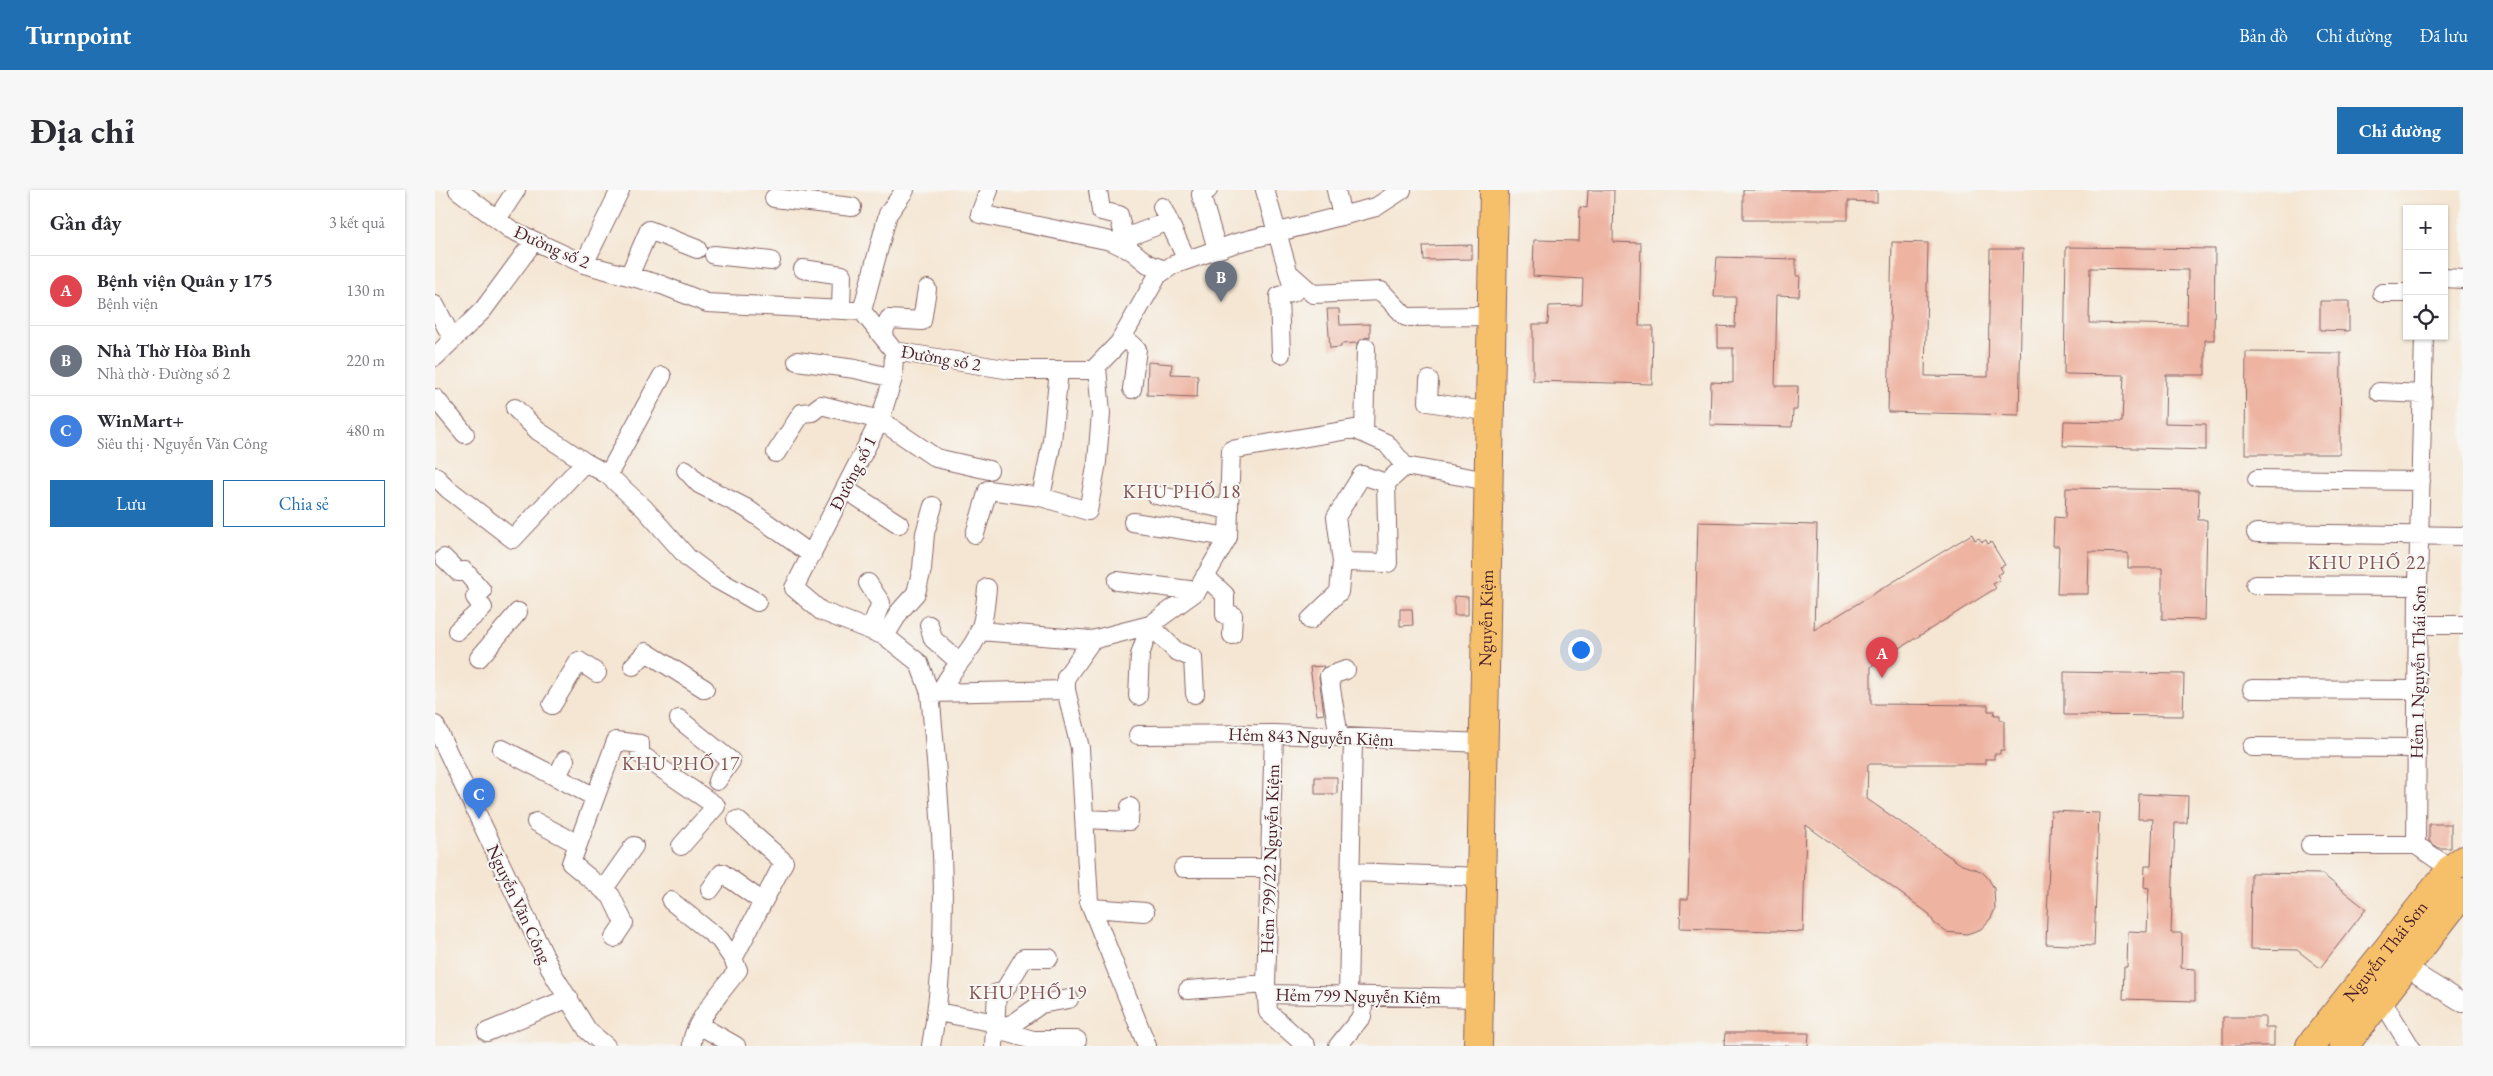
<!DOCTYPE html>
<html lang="vi">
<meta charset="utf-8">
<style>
body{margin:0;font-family:"EB Garamond",serif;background:#f7f7f7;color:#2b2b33}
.controls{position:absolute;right:15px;top:15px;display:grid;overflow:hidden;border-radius:0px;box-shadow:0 1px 4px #0004}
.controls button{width:45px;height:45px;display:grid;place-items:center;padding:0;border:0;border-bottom:1px solid #e1e1e2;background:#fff;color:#2b2b33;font:25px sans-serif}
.you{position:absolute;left:1145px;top:459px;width:18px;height:18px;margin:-12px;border:4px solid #fff;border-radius:50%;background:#1a73e8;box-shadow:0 0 0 8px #1a73e833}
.badge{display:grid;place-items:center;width:32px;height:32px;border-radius:50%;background:#1f6fb2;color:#fff;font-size:16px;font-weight:700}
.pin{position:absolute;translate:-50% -41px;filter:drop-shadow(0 1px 2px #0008)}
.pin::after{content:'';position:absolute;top:26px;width:18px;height:15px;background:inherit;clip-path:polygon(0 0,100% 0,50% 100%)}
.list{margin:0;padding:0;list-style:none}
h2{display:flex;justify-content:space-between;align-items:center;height:65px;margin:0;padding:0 20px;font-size:21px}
h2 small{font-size:16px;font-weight:400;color:#7c7c81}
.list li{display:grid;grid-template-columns:32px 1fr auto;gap:15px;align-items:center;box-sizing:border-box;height:70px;padding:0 20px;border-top:1px solid #e1e1e2}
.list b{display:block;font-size:19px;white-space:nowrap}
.list p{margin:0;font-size:16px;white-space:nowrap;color:#7c7c81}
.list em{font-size:16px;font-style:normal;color:#7c7c81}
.actions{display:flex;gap:10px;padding:15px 20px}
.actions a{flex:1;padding:11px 0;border:1px solid #1f6fb2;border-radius:0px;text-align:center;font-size:18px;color:#1f6fb2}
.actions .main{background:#1f6fb2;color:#fff}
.icon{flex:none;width:28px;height:28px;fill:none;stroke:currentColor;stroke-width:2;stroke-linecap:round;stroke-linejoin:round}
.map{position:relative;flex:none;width:2028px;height:856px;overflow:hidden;border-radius:0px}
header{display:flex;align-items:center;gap:30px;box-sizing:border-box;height:70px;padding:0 25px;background:#1f6fb2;color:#fff}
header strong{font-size:24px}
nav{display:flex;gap:28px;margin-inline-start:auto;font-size:18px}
.intro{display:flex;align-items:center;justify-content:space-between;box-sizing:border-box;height:120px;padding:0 30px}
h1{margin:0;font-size:35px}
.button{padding:12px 22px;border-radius:0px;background:#1f6fb2;color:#fff;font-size:18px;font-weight:700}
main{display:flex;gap:30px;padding:0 30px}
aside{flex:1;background:#fff;border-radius:0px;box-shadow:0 1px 4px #0004}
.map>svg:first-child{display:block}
</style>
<header>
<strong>Turnpoint</strong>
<nav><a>Bản đồ</a><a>Chỉ đường</a><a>Đã lưu</a></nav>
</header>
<div class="intro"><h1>Địa chỉ</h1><a class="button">Chỉ đường</a></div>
<main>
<aside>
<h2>Gần đây<small>3 kết quả</small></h2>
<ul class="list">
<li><span class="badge" style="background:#e0444e">A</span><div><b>Bệnh viện Quân y 175</b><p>Bệnh viện</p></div><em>130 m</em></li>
<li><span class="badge" style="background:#6b7280">B</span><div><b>Nhà Thờ Hòa Bình</b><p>Nhà thờ · Đường số 2</p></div><em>220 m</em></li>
<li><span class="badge" style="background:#3f7fe0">C</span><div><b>WinMart+</b><p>Siêu thị · Nguyễn Văn Công</p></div><em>480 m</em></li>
</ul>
<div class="actions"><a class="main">Lưu</a><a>Chia sẻ</a></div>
</aside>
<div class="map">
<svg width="2028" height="856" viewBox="0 0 2028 856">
<rect width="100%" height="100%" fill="#f6f6f2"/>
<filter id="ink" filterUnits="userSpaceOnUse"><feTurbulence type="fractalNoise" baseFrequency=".02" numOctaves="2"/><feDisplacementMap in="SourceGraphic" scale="10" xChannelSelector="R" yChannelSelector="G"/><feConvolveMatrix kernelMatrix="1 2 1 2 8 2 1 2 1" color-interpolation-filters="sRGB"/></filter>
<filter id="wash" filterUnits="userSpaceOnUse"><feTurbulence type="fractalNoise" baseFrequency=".0096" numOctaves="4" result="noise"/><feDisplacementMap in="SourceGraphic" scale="20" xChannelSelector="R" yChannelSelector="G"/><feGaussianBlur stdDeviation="1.12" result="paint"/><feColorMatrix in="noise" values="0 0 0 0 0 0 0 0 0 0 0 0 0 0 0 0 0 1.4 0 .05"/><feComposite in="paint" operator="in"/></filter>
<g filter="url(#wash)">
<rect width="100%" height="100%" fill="#f5e6d3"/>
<g id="blocks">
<path fill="#eeb3a1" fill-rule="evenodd" d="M1153,0h26l-1,52 28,1 -2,83h14l-1,58 -119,-3v-57h15l1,-18 33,-1 1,-26 -50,-3 1,-36 45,1 1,-34 7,1z
M1308,0h134v12l-29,-1v19h-105z
M1457,52l36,1 -3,133 63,1 2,-128h33l-4,166 -131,-3z
M1037,55v14l-48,1 -1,-14z
M1631,57l149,2 -1,91h-9v35h-39l-1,48 41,1v26l-143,-4 1,-25 58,1 2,-47 -60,-1zM1655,78l98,2 -1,55 -98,-2z
M1282,67l79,2v17h4l-1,20 -22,-1 -2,91h23l-1,24h-4l-1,17 -82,-2 1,-43 22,1v-35h-15v-22l17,1 1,-30h-22z
M1885,111h29v30l-29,-1z
M892,119h12l1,16 30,-1v14l-4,-1 -9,6 -16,1v3l-11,1z
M1811,162l95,1 -1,101h-95z
M713,172l24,2 -1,10 27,1 -1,22 -50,-2z
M1631,298l133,2 -1,30h9l-2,100 -43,-1v-51h-34v-15l-39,-1 -1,42h-31l2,-48h-6l1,-29 11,1z
M1263,332l119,3 -3,105 158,-96 3,6 4,-2 3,4 4,-2 2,4 3,-2 14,23 -5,2 3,5 -6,3 3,5 -7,4 3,4 -125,78v38l117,1v6h7l-1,4h6v5h4v30h-4v4h-6v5h-9v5h-117l-1,35 95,66 19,6 7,7 6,10 1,21 -4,9 -10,11 -14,5 -21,-2 -12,-9 -6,-10 -122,-88 -3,107 -123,-4 1,-29h7z
M1019,406l14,1v18h-14z
M965,419h12l1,16 -13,1z
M889,476l-5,11 5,37 -7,1 -7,-48z
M1629,482l120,2 -1,42 -119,-1z
M880,587h22v17h-22z
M1704,604l49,2 -1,27h-12l-4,110h11l-1,35 14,1v32l-72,-2 1,-32h3l1,-36 19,1 2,-44 -5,-1 1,-21h6l2,-47h-15z
M1616,621l48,2 -5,133 -48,-2z
M1994,634h22v24h-12l-10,-7z
M1816,683l71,1 44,35 -46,59 -23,-18 -47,-1z
M1788,827h42v10h9v19h-51z
M1290,843h84l-1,13h-84z"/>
</g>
</g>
<g filter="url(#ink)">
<use href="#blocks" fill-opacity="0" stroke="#866566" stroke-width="1"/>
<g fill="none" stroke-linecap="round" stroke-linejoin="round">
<defs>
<path id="minor" d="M23,0l52,39 33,16 41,19 78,21 45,18 155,8 32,40 117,19h82l26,-27 39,-68 15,-10 63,-22 140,-36 26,-17
M554,0l-9,24 131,27 21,10 16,13 17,6
M663,0l3,21 18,4 8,34
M773,0l-7,5 16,54
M830,0l29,102 -15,4 2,58
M901,0l6,26
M339,8l78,9
M727,17l25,53
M62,29l19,-29
M690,48l44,-17
M279,65l57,6
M149,74l36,-74
M368,79l39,6 -1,34
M854,83l24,21 68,-3 25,26 85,-1
M194,86l20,-46 48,19
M2009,88l19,1
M1947,103h25
M0,115l18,35
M427,121l26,-97 17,-24
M447,146l7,-17 33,2 5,-32
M688,146l14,13 -5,40
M1989,146l-6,250 -2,259 35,24
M459,161l-1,27 -13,42 -86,168 27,23 64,25 34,27 11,30 136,-3v-13l26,-37 58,-15 47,-34 31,-54 3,-87 123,-21 32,14 19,23 83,15
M0,167l48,-47 51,-69
M362,171l58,8 38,9
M994,190l-1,22 62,10
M1944,202l44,2
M0,208l30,36
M80,218l23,23 47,31
M929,243l2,-85
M341,263l26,-40 10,-1 9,-7 59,15 56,38 53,12
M251,280l13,14 47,24 66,47
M173,285l36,33 44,50 28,21 41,23
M0,286l13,13 65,50 72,-77 23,13 54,-99
M1822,289l164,2
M410,299l54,35
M721,305l73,15
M606,307l11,-56 7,-71
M698,332l95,15
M1821,343l207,3
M540,344l13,-44 53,7 47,14 9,-49 4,-49 -4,-46
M9,368l14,14 7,-1 17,20 -7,6 8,11 -26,23
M907,372l-6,-45 26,-42 24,8
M770,386l20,19v20h8l-1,20
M682,391l80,10
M433,393l13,20 -11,27
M1820,395l163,1
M875,430l29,-28 3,-30 46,1 -2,-80 19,-17
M494,435l4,14 26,23
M1983,435h45
M544,441l113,9
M450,446l15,-25 16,-18 6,-24 3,-36 8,-27
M44,468l39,-46
M198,476l13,-14 59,37
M1817,499l166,1
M631,500l14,58 9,153 58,145
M495,503c11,117 22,237 1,353
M505,503c8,-19 22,-32 33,-49 11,-17 12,-36 14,-56
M703,506l2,-41 10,-30 26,26 17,7 2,36
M117,515l27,-44 18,12
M244,529l52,42 -14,20
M0,535l118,249 35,57 18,15
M703,545l136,-1 209,9
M904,547l-10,-61 17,-6
M1817,557l165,1
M67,559l93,48
M122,587l8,-17
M650,629l44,2 1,-14
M101,632l42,22
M1875,655h106
M748,678h87
M915,682l131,5
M168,700l31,-44
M275,700l12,-17 41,29
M236,711l49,39 13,19
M657,718l53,4
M179,748l10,-15 -13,-27 -40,-33 45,-122 24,3v10l76,52 -35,40
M1970,777l58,36
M831,794l8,-250
M753,800l78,-6 2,28 38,34
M831,804l213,4
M913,806l5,-258
M1946,809l29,47
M502,822l54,10 4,7 38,11h44
M264,835l37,21
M560,839l19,-6 27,-19 28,-5
M52,842l82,-34
M257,856c-2,-20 33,-59 46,-76l-5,-11 51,-97 -47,-42
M559,856l3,-53 7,-2 20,-33h25
M903,856l24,-30 2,-20"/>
<g id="primary">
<path id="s1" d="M1043,856l16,-856"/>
<path id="s2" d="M1875,856l141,-177 12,-9"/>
<path d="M1909,856l119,-153"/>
</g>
</defs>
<use href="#minor" stroke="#866566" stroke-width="20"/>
<use href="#primary" stroke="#866566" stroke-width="30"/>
<use href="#minor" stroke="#fff" stroke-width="18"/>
<use href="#primary" stroke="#f6c06b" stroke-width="28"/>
</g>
</g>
<g text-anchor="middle" stroke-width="4" stroke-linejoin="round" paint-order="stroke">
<g font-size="18" fill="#4a1f2b" stroke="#f6f6f2">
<text transform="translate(117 57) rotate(24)" y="6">Đường số 2</text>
<text transform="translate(506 168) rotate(10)" y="6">Đường số 2</text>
<text transform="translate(418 283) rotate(-63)" y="6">Đường số 1</text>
<text dy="6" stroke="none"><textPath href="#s1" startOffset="428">Nguyễn Kiệm</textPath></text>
<text transform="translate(1983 482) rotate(-89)" y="6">Hẻm 1 Nguyễn Thái Sơn</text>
<text transform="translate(876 547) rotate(2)" y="6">Hẻm 843 Nguyễn Kiệm</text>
<text transform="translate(835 669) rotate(-88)" y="6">Hẻm 799/22 Nguyễn Kiệm</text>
<text transform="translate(84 714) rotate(65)" y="6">Nguyễn Văn Công</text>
<text dy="6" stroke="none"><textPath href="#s2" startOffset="121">Nguyễn Thái Sơn</textPath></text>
<text transform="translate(923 806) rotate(1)" y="6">Hẻm 799 Nguyễn Kiệm</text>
</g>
<g font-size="19" letter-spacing="1" fill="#835354" stroke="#f6f6f2">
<text x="747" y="308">KHU PHỐ 18</text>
<text x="1932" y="379">KHU PHỐ 22</text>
<text x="246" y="580">KHU PHỐ 17</text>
<text x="593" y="809">KHU PHỐ 19</text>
</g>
</g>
</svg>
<div class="controls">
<button>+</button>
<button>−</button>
<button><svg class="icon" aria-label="locate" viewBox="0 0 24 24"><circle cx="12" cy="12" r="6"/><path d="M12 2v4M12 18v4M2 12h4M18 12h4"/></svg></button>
</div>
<div class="you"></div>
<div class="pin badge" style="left:1447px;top:488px;background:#e0444e">A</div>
<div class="pin badge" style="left:786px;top:112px;background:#6b7280">B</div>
<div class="pin badge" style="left:44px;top:629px;background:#3f7fe0">C</div>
</div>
</main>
